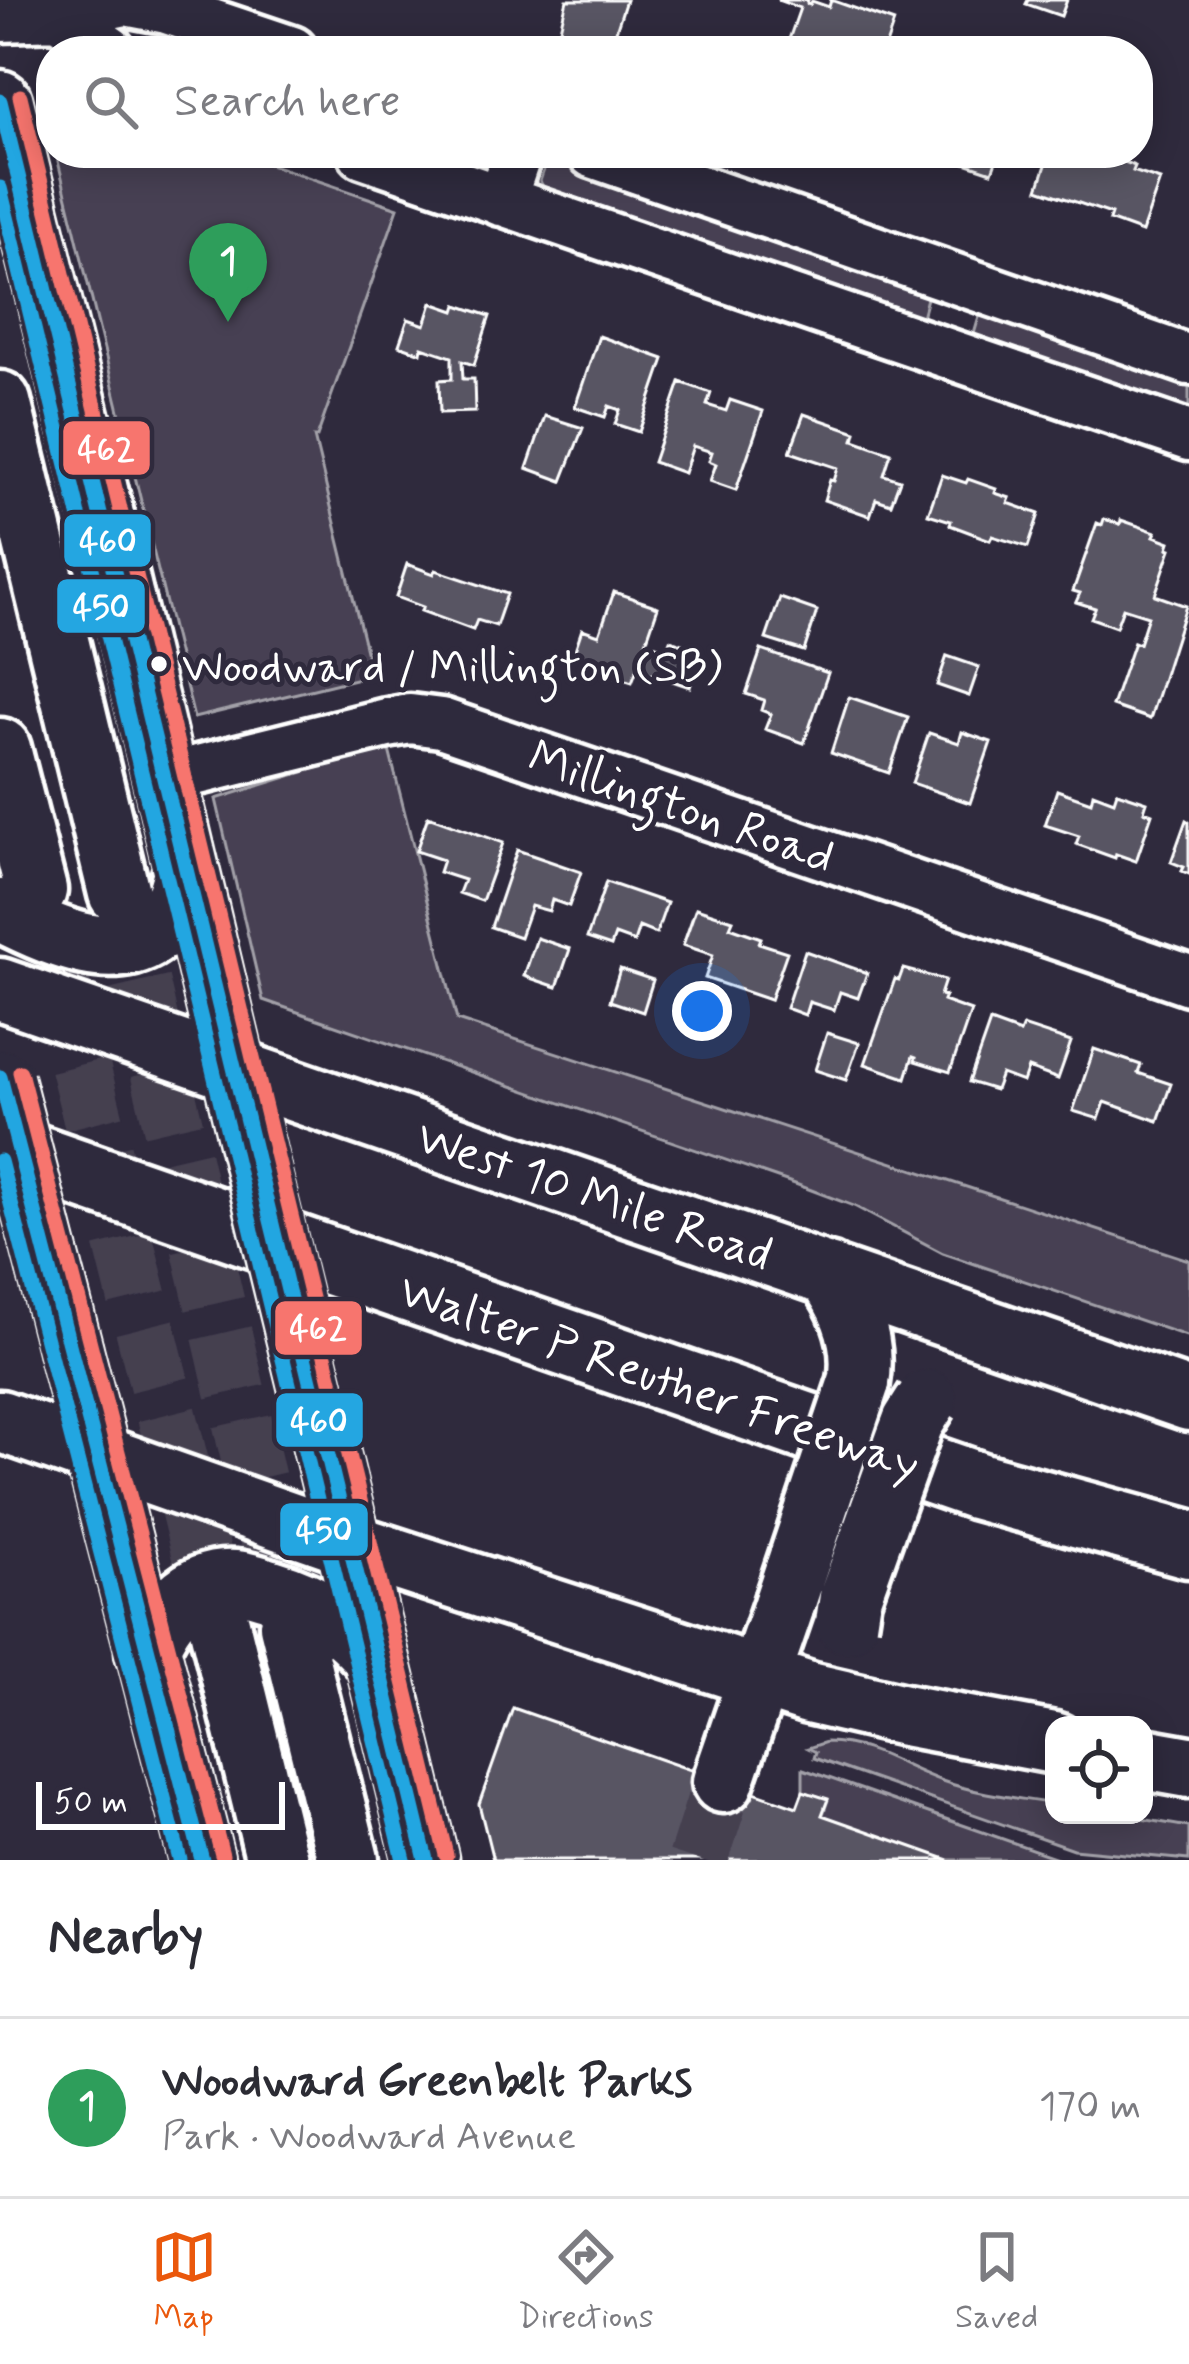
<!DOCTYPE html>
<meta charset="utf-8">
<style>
body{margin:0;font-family:Mynerve,sans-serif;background:#f2f2f3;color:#2b2b33}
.controls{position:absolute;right:36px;bottom:36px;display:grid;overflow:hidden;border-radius:24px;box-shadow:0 6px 30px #0003}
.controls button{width:108px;height:108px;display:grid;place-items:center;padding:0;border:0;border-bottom:3px solid #e1e1e2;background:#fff;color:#2b2b33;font:60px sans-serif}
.scale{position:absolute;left:36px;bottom:30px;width:249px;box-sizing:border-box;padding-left:12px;border:6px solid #fff;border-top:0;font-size:33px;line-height:42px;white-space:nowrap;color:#fff;-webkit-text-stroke:9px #2f2a3d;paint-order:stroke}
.you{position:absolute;left:702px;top:1011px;width:42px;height:42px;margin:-30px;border:9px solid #fff;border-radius:50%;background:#1a73e8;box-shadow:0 0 0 18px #1a73e833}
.badge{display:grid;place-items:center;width:78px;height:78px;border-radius:50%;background:#ea580c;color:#fff;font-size:39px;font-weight:700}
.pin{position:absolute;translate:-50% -99px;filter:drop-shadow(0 3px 6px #0008)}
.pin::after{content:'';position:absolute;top:63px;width:42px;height:36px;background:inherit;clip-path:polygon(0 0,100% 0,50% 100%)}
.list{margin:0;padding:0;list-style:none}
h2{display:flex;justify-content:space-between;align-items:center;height:156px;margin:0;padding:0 48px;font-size:51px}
h2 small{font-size:39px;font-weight:400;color:#7c7c81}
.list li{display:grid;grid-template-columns:78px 1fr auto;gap:36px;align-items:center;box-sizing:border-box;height:180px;padding:0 48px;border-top:3px solid #e1e1e2}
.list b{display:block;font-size:45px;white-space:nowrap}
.list p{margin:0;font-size:39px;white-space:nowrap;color:#7c7c81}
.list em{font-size:39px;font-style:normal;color:#7c7c81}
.icon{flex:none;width:66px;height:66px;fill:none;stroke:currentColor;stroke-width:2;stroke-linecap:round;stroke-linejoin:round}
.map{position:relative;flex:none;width:1189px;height:1860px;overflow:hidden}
.search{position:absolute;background:#fff;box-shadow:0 6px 30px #0003;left:36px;right:36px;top:36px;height:132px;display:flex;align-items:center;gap:30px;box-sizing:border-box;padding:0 42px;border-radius:48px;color:#7c7c81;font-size:45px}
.sheet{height:336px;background:#fff}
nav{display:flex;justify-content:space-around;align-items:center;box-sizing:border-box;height:168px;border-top:3px solid #e1e1e2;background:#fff;font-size:33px;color:#7c7c81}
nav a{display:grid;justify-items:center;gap:6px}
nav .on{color:#ea580c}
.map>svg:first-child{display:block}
</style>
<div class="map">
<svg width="1189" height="1860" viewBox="0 0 1189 1860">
<rect width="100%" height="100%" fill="#2f2a3d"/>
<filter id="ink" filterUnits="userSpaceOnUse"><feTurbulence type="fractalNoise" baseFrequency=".00833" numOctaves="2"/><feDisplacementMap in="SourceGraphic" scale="24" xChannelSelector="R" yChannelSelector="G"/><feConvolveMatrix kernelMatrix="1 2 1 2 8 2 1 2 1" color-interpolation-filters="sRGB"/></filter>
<g filter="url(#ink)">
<path fill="#464152" stroke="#a2a0a8" stroke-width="3" d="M56,153h181l161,55 -81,229h-3l58,238 -178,43z
M566,163l353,121 8,14 -5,19 -23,3 -351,-124 -8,-15 6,-17z
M996,309l193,68v44l-206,-73 -9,-14 5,-17z
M388,746l69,274 732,240v77l-246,-84 -89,-47 -56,-21 -535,-185 -47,-201z
M826,1742c43,0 76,25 116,39 36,13 75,17 112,23v11h64l71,12v33l-116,-11 -259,-91 2,-6 -8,-4z
M803,1769l260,91h-256l21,-60 -25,-9z"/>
<path fill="#595564" stroke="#fff" stroke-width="3" d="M567,0h59l-12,37 -5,-2 -5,14 -45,-16z
M778,0h30l-1,4 3,1 2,-4 17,6 2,-7 63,22 -10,29h-89l-9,-3 14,-40z
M1028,0h39l-6,16 -35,-12z
M935,153h64l-7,19z
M1050,153h32l8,3 1,-3h25l-2,5 21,8 -2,5 27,9 -18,52 -33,-12 2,-6 -73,-25z
M432,303l23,8 2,-6 33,11 -16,49 -12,-4 1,18h11l1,33 -35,1 -1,-33 13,-1v-22l-30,-10 -1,6 -22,-8 9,-26 17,6z
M599,336l65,23 -25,73 -24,-8 5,-14 -11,-4 -4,11 -30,-10z
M680,382l31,11 -4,12 19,6 4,-11 33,11 -27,79 -26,-9 6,-17 -7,-3 3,-9 -19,-6 -9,27 -31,-11z
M804,414l52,18 -2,8 37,13 -7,22 16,5 -9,24 -15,-5 -6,17 -46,-16 6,-20 4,1 4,-13 -48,-16z
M545,416l38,12 -21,53 -35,-13z
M942,475l24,8 2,-4 28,10 -1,4 15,5 -2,5 31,11 -11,33 -36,-11 -2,4 -40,-15 1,-4 -23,-7z
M1104,519l16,5 1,-4 35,12 -2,4 16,6 -2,6 3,1 -16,46 31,11 -36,113 -38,-13 22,-64 5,2 9,-28 -25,-8 -7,19 -25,-9 4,-10 -19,-6 4,-9 -7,-2 24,-68 5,2z
M407,564l27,10 2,-4 71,24 -11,32 -19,-6 -4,10 -52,-19 2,-4 -27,-10z
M614,592l44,15 -12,35 20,8 4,-10 32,11 -12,36 -53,-18 -5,13 -37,-12 3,-9 -24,-8 8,-24 17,6z
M780,598l37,13 -13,40 -38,-12z
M761,650l67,23 -24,70 -39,-14 6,-15 -10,-4 3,-10 -18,-6z
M947,656l32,11 -10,29 -32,-11z
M849,697l59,20 -19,56 -58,-20z
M962,732l29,10 -21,61 -58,-20 17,-50 30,10z
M1057,790l34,12 2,-9 21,8 3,-9 30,10 -3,9 8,3 -16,47 -20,-7 -1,4 -39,-14 3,-8 -34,-11z
M428,816l75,27 -21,58 -23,-8 5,-13 -25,-8 4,-12 -27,-9z
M1186,820l3,2v52l-7,-3 2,-4 -13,-5z
M517,850l64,22 -12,34 -17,-6 -3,11 -18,-5 -11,31 -29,-10z
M606,882l61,21 -11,31 -17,-7 -5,15 -19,-7 -4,11 -24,-8z
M696,908l37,12 -3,7 31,11 -2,5 28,9 -17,48 -65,-22 8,-23 -30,-10z
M537,938l33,11 -13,38 -33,-11z
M805,951l62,22 -9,25 -18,-6 -6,18 -25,-8 -4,13 -19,-7z
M620,969l33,11 -10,32 -33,-11z
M903,969l42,11 -5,15 5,1 -2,5 28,10 -21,61 -35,-11 1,-4 -3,-1 -7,22 -41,-14 30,-85 4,1z
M990,1022l30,11 3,-7 48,16 -13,37 -30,-11 -5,14 -22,-8 -6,16 -26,-8z
M827,1033l32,10 -13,37 -31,-10z
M1094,1049l47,16 -3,8 33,11 -13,37 -53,-19 -6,17 -26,-8z
M513,1708l284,99 6,-16 25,8 -6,16 127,45h-456l-14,-56z"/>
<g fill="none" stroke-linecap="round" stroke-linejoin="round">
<path stroke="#443f50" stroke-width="60" stroke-dasharray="60 30" stroke-linecap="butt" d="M36,890l183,734
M119,895l171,730
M698,1860l25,-78"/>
<defs>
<path id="minor" d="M59,15l51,36
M0,17l59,-2 66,-14 42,8 125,42
M363,153l826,283
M593,153l596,207
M501,201l16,-48
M166,778l221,-55 23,-4 31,4 748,257"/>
<path id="major" d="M0,101l108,436 150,634
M0,402l119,491
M0,749l36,141
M0,910c44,23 129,65 167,9 10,-15 14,-35 19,-54
M0,989l1189,411
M828,1274c23,32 38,68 31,108
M71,1352l131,508
M0,1421l349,123 460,149 95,22 150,28
M328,1457l98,403
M219,1624l58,236
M290,1625l58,235
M147,1652c15,-37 42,-74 88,-71 12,1 25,6 36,9 48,14 75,35 107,72
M1144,1759l45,8
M723,1782l62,-180"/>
<path id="highway" d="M0,1146l978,340 211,58"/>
</defs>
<use href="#minor" stroke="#fff" stroke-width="57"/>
<use href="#major" stroke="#fff" stroke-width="69"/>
<use href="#highway" stroke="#fff" stroke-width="75"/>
<use href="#minor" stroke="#2f2a3d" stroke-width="48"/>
<use href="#major" stroke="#2f2a3d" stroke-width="60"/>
<use href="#highway" stroke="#2f2a3d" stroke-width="66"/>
<defs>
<path id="major-bridge" d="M1,1080l70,272
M258,1171l70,286
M785,1602l74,-220
M846,1623l4,-26 56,-156 7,-19 14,-22"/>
</defs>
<use href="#major-bridge" stroke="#fff" stroke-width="69" stroke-linecap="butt"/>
<use href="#major-bridge" stroke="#2f2a3d" stroke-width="60"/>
<defs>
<path id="bus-1" d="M0,101c145,586 283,1173 426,1759
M0,1077l202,783"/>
<path id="bus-2" d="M0,188l404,1672
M0,1161l180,699"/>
<path id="bus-3" d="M20,96c145,586 283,1173 426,1759
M20,1072l202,783"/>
</defs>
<use href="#bus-1" stroke="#2f2a3d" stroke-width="24"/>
<use href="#bus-2" stroke="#2f2a3d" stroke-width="24"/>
<use href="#bus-3" stroke="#2f2a3d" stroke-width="24"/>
<use href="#bus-1" stroke="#24a6e1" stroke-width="15"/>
<use href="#bus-2" stroke="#24a6e1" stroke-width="15"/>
<use href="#bus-3" stroke="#f7756e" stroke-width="15"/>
</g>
</g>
<circle fill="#fff" stroke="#2f2a3d" stroke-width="4.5" cx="159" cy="664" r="10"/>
<g text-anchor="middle" stroke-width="10" stroke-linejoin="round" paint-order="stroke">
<g font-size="45" fill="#fff" stroke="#2f2a3d" text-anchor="start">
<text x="182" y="681">Woodward / Millington (SB)</text>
</g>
<g font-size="48" fill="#fff" stroke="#2f2a3d">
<text transform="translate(682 805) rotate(19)" y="17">Millington Road</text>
<text transform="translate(595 1194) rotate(19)" y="17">West 10 Mile Road</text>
<text transform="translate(660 1376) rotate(19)" y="17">Walter P Reuther Freeway</text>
</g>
</g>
<g stroke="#2f2a3d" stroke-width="4.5">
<rect x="61" y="419" width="91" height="58" rx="12" fill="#f7756e"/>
<rect x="62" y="512" width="91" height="57" rx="12" fill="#24a6e1"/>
<rect x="55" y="577" width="92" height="58" rx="12" fill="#24a6e1"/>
<rect x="273" y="1299" width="91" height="58" rx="12" fill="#f7756e"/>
<rect x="274" y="1391" width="91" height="58" rx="12" fill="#24a6e1"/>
<rect x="278" y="1501" width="92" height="57" rx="12" fill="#24a6e1"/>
</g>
<g font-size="33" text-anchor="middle" font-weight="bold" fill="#fff">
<text x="106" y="460">462</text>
<text x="108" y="552">460</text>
<text x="101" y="618">450</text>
<text x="318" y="1339">462</text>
<text x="319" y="1432">460</text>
<text x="324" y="1541">450</text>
</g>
</svg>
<div class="controls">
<button><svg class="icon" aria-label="locate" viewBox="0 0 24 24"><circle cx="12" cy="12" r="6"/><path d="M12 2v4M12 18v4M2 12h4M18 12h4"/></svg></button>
</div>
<div class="scale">50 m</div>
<div class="you"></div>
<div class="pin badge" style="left:228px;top:322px;background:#2e9e5b">1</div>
<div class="search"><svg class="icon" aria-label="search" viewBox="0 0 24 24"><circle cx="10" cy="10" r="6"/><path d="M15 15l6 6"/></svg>Search here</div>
</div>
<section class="sheet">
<h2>Nearby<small></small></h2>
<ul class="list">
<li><span class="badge" style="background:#2e9e5b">1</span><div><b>Woodward Greenbelt Parks</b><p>Park · Woodward Avenue</p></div><em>170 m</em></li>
</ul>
</section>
<nav>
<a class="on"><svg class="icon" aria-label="map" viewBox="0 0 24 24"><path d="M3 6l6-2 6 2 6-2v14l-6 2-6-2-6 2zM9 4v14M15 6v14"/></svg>Map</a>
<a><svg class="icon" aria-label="directions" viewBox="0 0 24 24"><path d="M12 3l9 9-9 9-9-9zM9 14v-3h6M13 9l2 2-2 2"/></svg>Directions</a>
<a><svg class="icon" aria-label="saved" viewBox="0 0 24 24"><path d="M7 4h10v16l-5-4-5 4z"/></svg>Saved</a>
</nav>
